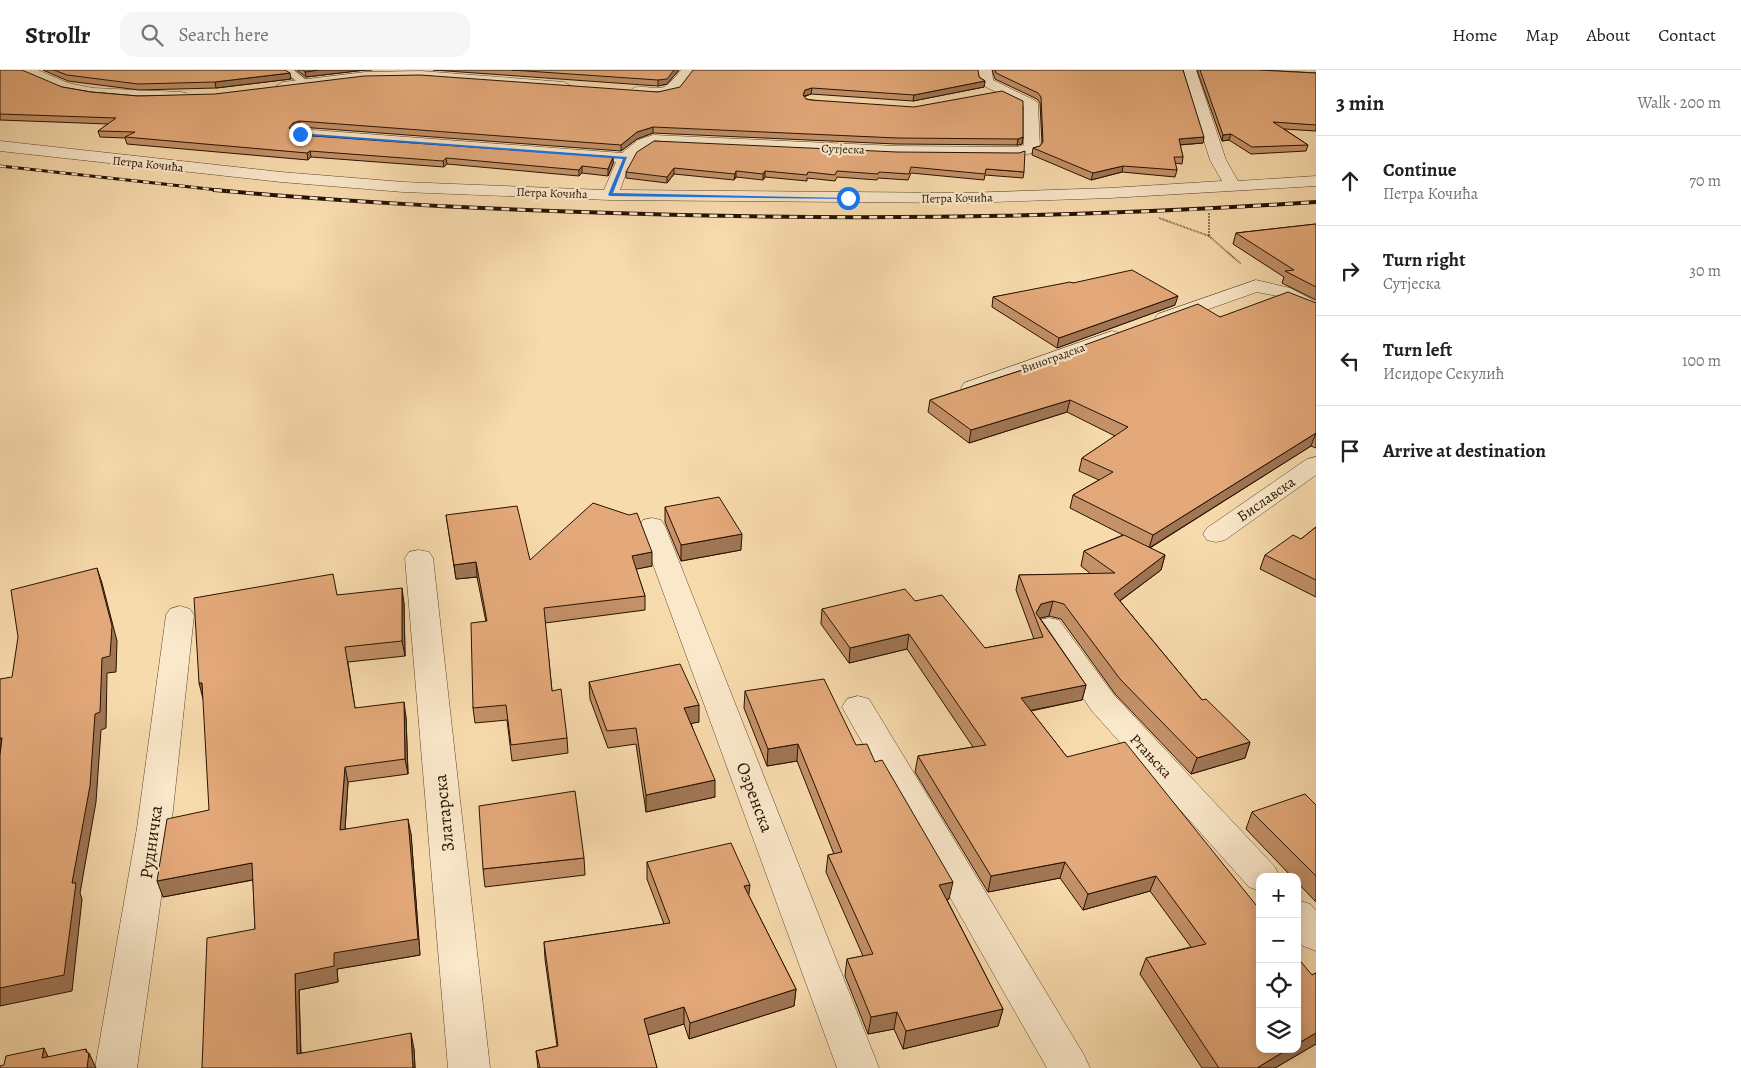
<!DOCTYPE html>
<meta charset="utf-8">
<style>
body{margin:0;font-family:Alegreya,serif;background:#f6f6f6;color:#202124}
.controls{position:absolute;right:15px;bottom:15px;display:grid;overflow:hidden;border-radius:10px;box-shadow:0 2px 12px #0003}
.controls button{width:45px;height:45px;display:grid;place-items:center;padding:0;border:0;border-bottom:1px solid #e0e0e0;background:#fff;color:#202124;font:25px sans-serif}
.stop{position:absolute;width:15px;height:15px;margin:-11px;border:4px solid #1a73e8;border-radius:50%;background:#fff}
.stop.end{background:#1a73e8;border-color:#fff;box-shadow:0 1px 5px #0008}
.list{margin:0;padding:0;list-style:none}
h2{display:flex;justify-content:space-between;align-items:center;height:65px;margin:0;padding:0 20px;font-size:21px}
h2 small{font-size:16px;font-weight:400;color:#757577}
.list li{display:grid;grid-template-columns:32px 1fr auto;gap:15px;align-items:center;box-sizing:border-box;height:90px;padding:0 20px;border-top:1px solid #e0e0e0}
.list b{display:block;font-size:19px;white-space:nowrap}
.list p{margin:0;font-size:16px;white-space:nowrap;color:#757577}
.list em{font-size:16px;font-style:normal;color:#757577}
.icon{flex:none;width:28px;height:28px;fill:none;stroke:currentColor;stroke-width:2;stroke-linecap:round;stroke-linejoin:round}
.map{position:relative;flex:none;width:1316px;height:998px;overflow:hidden}
header{display:flex;align-items:center;gap:30px;box-sizing:border-box;height:70px;padding:0 25px;background:#fff;border-bottom:1px solid #e0e0e0}
header strong{font-size:24px}
nav{display:flex;gap:28px;margin-inline-start:auto;font-size:18px}
.search{width:350px;height:45px;background:#f6f6f6;display:flex;align-items:center;gap:12px;box-sizing:border-box;padding:0 18px;border-radius:15px;color:#757577;font-size:19px}
main{display:flex}
aside{flex:1;background:#fff}
.map>svg:first-child{display:block}
</style>
<header>
<strong>Strollr</strong>
<div class="search"><svg class="icon" aria-label="search" viewBox="0 0 24 24"><circle cx="10" cy="10" r="6"/><path d="M15 15l6 6"/></svg>Search here</div>
<nav><a>Home</a><a>Map</a><a>About</a><a>Contact</a></nav>
</header>
<main>
<div class="map">
<svg width="1316" height="998" viewBox="0 0 1316 998">
<rect width="100%" height="100%" fill="#f8dbad"/>
<filter id="stains"><feTurbulence type="fractalNoise" baseFrequency=".004" numOctaves="4"/><feColorMatrix values="0 0 0 0 .2 0 0 0 0 .09 0 0 0 0 .02 0 0 0 .5 -.17"/></filter>
<radialGradient id="worn" r=".72"><stop offset=".6" stop-color="#630" stop-opacity="0"/><stop offset="1" stop-color="#630" stop-opacity=".3"/></radialGradient>
<g fill="none" stroke-linecap="round" stroke-linejoin="round">
<defs>
<path id="lane" d="M282,0h12l16,13 -1,2h-8z"/>
<path id="street" d="M20,0h18l30,13 25,5 88,4 5,1 2,3 -2,3 -5,1 -88,-4 -34,-6 -37,-17z
M681,0h14c-18,25 -33,31 -63,24l-2,-3c7,-9 24,0 34,-4 7,-4 12,-11 17,-17z
M978,0h14l1,10 43,21 2,3 2,44 -2,3 -20,6 -122,-1 -242,-11c-21,6 -27,26 -34,45l343,3 147,-5 112,-7 -12,-21 -28,-90h14l30,90 12,21 78,-5v10l-206,12 -147,5 -353,-3 -207,-8 -122,-10 -281,-31v-10l281,31 122,10 201,8 12,-28 -316,-23 -5,-2 -3,-3 3,-3 5,-2 322,24 16,-13 15,-5 243,11 121,1 7,-2v-39l-42,-21z
M1250,0h66v8l-59,-4z
M421,1l143,11 7,4 -7,4 -143,-11 -56,1 -82,10 -7,-4 7,-4 82,-10z
M1256,210l34,8 26,14v14l-7,-2 -32,-18 -20,-4 -85,30 -7,2 -7,-2 -3,-4 3,-4z
M1112,261l7,2 3,4 -3,4 -139,52 -8,2 -8,-2 -3,-5 3,-5z
M1316,387v18l-91,65 -9,2 -9,-2 -4,-6 4,-6 100,-69z
M652,448l9,2 4,6 214,542h-42l-198,-542 4,-6z
M419,480l10,2 4,6 57,510h-42l-43,-510 4,-6z
M180,536l10,3 4,6 -23,213 -34,240h-42l42,-240 29,-213 4,-6z
M1049,548l10,2 55,75 161,172 5,10h-20v14l-11,-4 -157,-176 -58,-84 5,-7z
M858,626l11,3 215,356 6,13h-43l-205,-361 5,-8z
M1297,830l13,4 6,6v41l-13,-5 -6,-6z"/>
</defs>
<use href="#lane" stroke="#5a442b" stroke-width="2"/>
<use href="#street" stroke="#5a442b" stroke-width="1"/>
<path stroke="#261200" stroke-width="2" stroke-dasharray="0.5 1" stroke-linecap="butt" d="M1209,143v23
M1159,148l50,18 32,28"/>
<use href="#lane" fill="#fae8ca" fill-rule="evenodd"/>
<use href="#street" fill="#fae8ca" fill-rule="evenodd"/>
<defs>
<path id="rail-far1" d="M0,96l227,25"/>
<path id="rail" d="M214,120c132,12 265,19 398,23 235,8 470,5 704,-11"/>
</defs>
<use href="#rail-far1" stroke="#261200" stroke-width="3"/>
<use href="#rail" stroke="#261200" stroke-width="4"/>
<use href="#rail-far1" stroke="#fae8ca" stroke-width="2" stroke-dasharray="6" stroke-linecap="butt"/>
<use href="#rail" stroke="#fae8ca" stroke-width="2.5" stroke-dasharray="8" stroke-linecap="butt"/>
</g>
<path fill="#c49169" stroke="#261200" d="M0,0l62,17 29,5 47,4 520,-4 321,-15 6,4 -1,6 -71,14 -102,-7 -7,3 2,2 217,38 -1,7 -5,1 -121,-1 -243,-11 -16,6 -16,12 -321,-24 -7,4 6,4 314,22v7l-5,12 -26,-3 -3,3 -132,-12 -3,3 -133,-10 -3,3 -181,-16 -2,-6 -25,-1 -2,-6 10,-7 -108,-4z
M43,0h242l6,9 -75,9 -77,2 -71,-9z
M297,0h75h-7l-59,7z
M433,0h246l-12,14 -9,2z
M992,0h191l20,73 -23,2 3,12 -1,7 -7,-1 2,7 -2,7 -53,-5 -31,8 -59,-25 1,-7 7,-2 2,-2 -2,-41 -3,-4 -42,-20z
M1197,0h61l58,3v58l-32,-2 24,16 -2,6 -55,3 -22,-14 -7,1z
M654,71l370,31 -1,6 -38,-3 -1,5 -73,-7 -3,7 -30,-2 -1,2 -40,-3 -2,4 -28,-3v3l-42,-4 -2,3 -27,-3 -2,3 -60,-6 -7,9 -41,-5v-6z
M1316,154v76l-34,-17 2,-6 -51,-33 3,-11z
M1073,213l102,22 -118,43 -65,-41 1,-10z
M1316,233v145l-5,-2 -161,102 15,7 -4,15 -41,31 82,99 48,42 -5,16 -54,16 -76,-80 -54,-75 -12,-3 -9,2 46,67 -4,15 -51,11 36,46 245,218 4,-2v71l-41,24h-73l-62,-94 6,-16 45,-11 -41,-56 -67,19 -23,-32 -72,14 -73,-120 3,-16 55,-9 -66,-98 -58,14 -28,-39 1,-15 93,-8 70,47 49,-9 -18,-49 3,-15 72,-1 -10,-8 3,-15 39,-16 -53,-27 3,-13 26,-15 -20,-9 3,-13 33,-22 -48,-24 -98,31 -41,-31 2,-12 148,-48 1,-5 141,-30z
M665,437l76,43 -60,11 -16,-39z
M446,445l84,45 122,6 -16,3 9,27v14l-100,13 7,68 15,47 1,15 -56,8 -5,-41 -32,3 -2,-15 13,-86 -9,-45 -21,2z
M1316,457v70l-56,-28 5,-14 36,-16z
M337,525l67,8 1,53 -57,6 7,46 51,9 2,57 -60,8 -3,47 66,5 9,121 -83,14 1,13 -39,8 2,63 113,-4 1,19h-213l53,-139 -2,-49 -90,17 46,-87z
M589,612l110,40 -8,1 24,74 -69,15 -10,-68 -28,4 -18,-49z
M745,621l111,54 19,17 74,137 -2,1 56,109 -5,17 -95,23 -9,-20 -26,5 -23,-58 2,-17 16,-3 -37,-84 2,-17 6,-1 -37,-93 -30,5 -23,-58z
M1316,735v97l-19,-20v-5h-5l-46,-48 6,-17z
M584,788l1,17 -100,12 -2,-18z
M647,792l102,34 47,93 -2,17 -105,33 -5,-15 -36,11 9,33h-119l-2,-17 21,-5 -12,-87 -1,-17 120,-18 -17,-45z"/>
<path fill="#a07655" stroke="#261200" d="M318,0h47l-59,7 -1,-5z
M674,0h5l-12,14 -9,2v-6z
M290,3l1,6 -75,9 -1,-6z
M985,11l-1,6 -71,14 1,-6z
M812,18l-1,6 -7,2 -2,5 1,-6 2,-5z
M299,51l1,6 -6,3 -4,4 -1,-6 4,-5z
M653,57v6l-16,6 -16,12v-6l16,-13z
M1231,64l-2,6 -7,1 1,-6z
M1023,67l-1,7 -5,1 1,-6z
M1204,67l-1,6 -26,2 2,-6z
M310,81l1,6 -3,3 -1,-7z
M613,87v7l-5,12v-7z
M446,88l1,6 -3,3 -1,-6z
M582,96v7l-3,3v-6z
M1123,96l-1,6 -31,8 2,-7z
M674,98v6l-7,9v-6z
M736,101v6l-2,3 1,-6z
M765,101v6l-2,3v-6z
M1178,226l-3,9 -118,43 2,-10z
M1070,330l-3,12 -98,31 2,-13z
M1316,363l-5,13 -162,102 4,-13z
M742,464l-1,16 -60,11v-16z
M652,482v14l-20,4v-14z
M1165,485l-4,15 -51,38 4,-14z
M476,492l1,15 -21,2 -2,-14z
M97,498l5,15 15,58 -1,31 -9,1 -1,55 -5,2 -5,72 -16,91 2,6 -10,92 -72,15v-18l72,-105z
M402,518l2,15 1,53 -3,-15z
M1053,531l-4,15 -12,3 -1,-6 5,-9z
M909,564l-2,15 -58,14 1,-15z
M199,613h3l1,16z
M1086,615l-4,15 -64,13 3,-15z
M404,632l2,15 2,57 -3,-15z
M699,635v17l-15,3v-17z
M0,668h2l-2,17z
M1250,672l-5,16 -54,16 6,-16z
M798,674l-1,17 -30,5 1,-17z
M345,697l3,15 -4,63 -4,-15z
M715,710v17l-69,15v-17z
M408,749l3,15 9,121 -83,14 1,13 -39,8 2,78 -4,-14 -2,-80 39,-21z
M1065,792l-5,16 -72,14 3,-16z
M252,793l5,16 -94,18 -6,-16z
M1156,806l-6,15 -67,19 5,-16z
M953,812l-4,17 -14,3 4,-17z
M750,815l-2,16 -4,-15z
M796,919l-2,17 -105,33 1,-16z
M684,937v17l-40,12v-17z
M1003,939l-5,17 -95,23 3,-18z
M897,942l-3,17 -26,5 3,-17z
M411,963l3,16 1,19h-2z
M1316,963v11l-41,24h-18l31,-19h9v-5z
M44,978l8,17 -10,-7z
M86,979l3,8v-4l7,15h-9z"/>
<path fill="#e4a97a" stroke="#261200" d="M0,0h22l40,17 29,5 47,4 77,-2 149,-18 56,-1 238,17 22,-5 13,-17h285l1,7 6,4 -71,14 -102,-7 -7,2 -2,5 3,4 5,1 103,7 88,-16 21,10v36l-5,2 -121,-1 -244,-11 -16,5 -16,13 -322,-24 -6,2 -4,5 10,7 314,22 -5,12 -26,-3 -3,4 -133,-12 -3,3 -133,-10 -3,2 -182,-16 10,-5 -37,-1 18,-13 -116,-4z
M54,0h231l5,3 -75,9 -77,2 -71,-9z
M303,0h15l-13,2z
M512,0h162l-7,9 -9,1z
M995,0h188l21,67 -25,2 4,18h-9l3,13 -54,-4 -30,7 -60,-25 7,-2 3,-4 -2,-45 -3,-4 -42,-20z
M1200,0h58l58,3v52l-43,-3 35,23 -56,2 -21,-13 -8,1z
M654,71l243,11 122,1 6,-2 -1,21 -38,-3 -1,5 -74,-7 -2,7 -30,-2 -1,2 -41,-3 -2,4 -27,-3 -1,3 -42,-4 -2,3 -27,-3 -1,3 -61,-6 -7,9 -41,-5 11,-20z
M1316,154v63l-31,-16 9,-1 -58,-37z
M1132,200l46,26 -119,42 -66,-41 77,-15 3,1z
M1288,222l28,11v130l-163,102 -80,-40 40,-23 -31,-14 46,-31 -58,-27 -99,30 -41,-30 154,-50 -5,-3 119,-43 22,13z
M719,427l23,37 -61,11 -16,-38z
M593,433l36,12 8,-2 15,39 -20,4 13,40 -101,12 8,83 9,-2 6,49 -56,7 -5,-40 -33,3 -2,-85 16,-2 -11,-59 -22,3 -8,-50 71,-9 13,54z
M1316,457v53l-51,-25 28,-20 8,4z
M1124,465l41,20 -51,39 88,106 4,-1 44,43 -53,16 -77,-79 -56,-75 -11,-3 -12,3 -5,9 50,72 -65,13 46,59 58,-15 135,168v139h28l-31,19h-38l-73,-110 60,-14 -50,-68 -68,18 -23,-32 -74,14 -73,-120 68,-11 -77,-111 -59,14 -28,-39 83,-20 10,12 27,-6 43,53 58,-11 -24,-62 96,-2 -31,-22z
M97,498l15,58 -2,30 -8,2 -2,54 -5,2 -5,72 -18,97h4l-12,92 -64,13v-233l2,-17h-2v-59l12,-2 6,-40 -7,-47z
M333,504l4,21 65,-7v53l-57,6 10,61 49,-6 1,57 -60,8 -5,63 68,-11 10,120 -84,14v13l-39,8 2,80 114,-21 2,35h-211l5,-130 48,-9 -3,-66 -95,18 10,-62 42,-9 -7,-127h-3l-5,-85z
M680,594l19,41 -15,3 31,72 -69,15 -10,-67 -29,3 -18,-49z
M824,609l32,66 11,-1 8,18 7,-2 71,122 -14,3 64,124 -97,22 -9,-19 -26,5 -24,-58 26,-5 -45,-99 14,-3 -44,-108 -30,5 -23,-58z
M575,721l9,67 -101,11 -4,-63z
M1305,724l11,11v71l-64,-64z
M731,773l19,42 -6,1 52,103 -106,34 -6,-16 -40,12 13,49h-117l-4,-17 22,-5 -14,-104 126,-19 -23,-61z
M1297,887l15,18 4,-2v60l-19,11z
M44,978l-2,10 44,-9v3l3,1 -2,15h-87v-2l4,-1 2,-9z"/>
<path fill="#1a73e8" d="M299,63l328,24 -14,36 237,5 -2,1 -238,-3 -2,-1 15,-36 -323,-24z"/>
<g text-anchor="middle" stroke-width="4.5" stroke-linejoin="round" paint-order="stroke">
<g font-size="12" fill="#261200" stroke="#fae8ca">
<text transform="translate(843 79) rotate(2)" y="4">Сутјеска</text>
<text transform="translate(148 94) rotate(6)" y="4">Петра Кочића</text>
<text transform="translate(552 123) rotate(2)" y="4">Петра Кочића</text>
<text transform="translate(957 128) rotate(-1)" y="4">Петра Кочића</text>
<text transform="translate(1053 288) rotate(-20)" y="4">Виноградска</text>
</g>
<g font-size="15" fill="#261200" stroke="#fae8ca">
<text transform="translate(1266 429) rotate(-35)" y="5">Биславска</text>
<text transform="translate(1151 686) rotate(47)" y="5">Ртањска</text>
</g>
<g font-size="18" fill="#261200" stroke="#fae8ca">
<text transform="translate(755 727) rotate(69)" y="6">Озренска</text>
<text transform="translate(444 743) rotate(-96)" y="6">Златарска</text>
<text transform="translate(151 772) rotate(-82)" y="6">Рудничка</text>
</g>
</g>
<rect width="100%" height="100%" filter="url(#stains)"/>
<rect width="100%" height="100%" fill="url(#worn)"/>
</svg>
<div class="controls">
<button>+</button>
<button>−</button>
<button><svg class="icon" aria-label="locate" viewBox="0 0 24 24"><circle cx="12" cy="12" r="6"/><path d="M12 2v4M12 18v4M2 12h4M18 12h4"/></svg></button>
<button><svg class="icon" aria-label="layers" viewBox="0 0 24 24"><path d="M12 4l9 5-9 5-9-5zM3 14l9 5 9-5"/></svg></button>
</div>
<div class="stop" style="left:848px;top:128px"></div>
<div class="stop end" style="left:300px;top:64px"></div>
</div>
<aside>
<h2>3 min<small>Walk · 200 m</small></h2>
<ul class="list">
<li><svg class="icon" aria-label="ahead" viewBox="0 0 24 24"><path d="M12 20V5M6 11l6-6 6 6"/></svg><div><b>Continue</b><p>Петра Кочића</p></div><em>70 m</em></li>
<li><svg class="icon" aria-label="right" viewBox="0 0 24 24"><path d="M7 20v-9h11M14 6l5 5-5 5"/></svg><div><b>Turn right</b><p>Сутјеска</p></div><em>30 m</em></li>
<li><svg class="icon" aria-label="left" viewBox="0 0 24 24"><path d="M17 20v-9H6M10 6l-5 5 5 5"/></svg><div><b>Turn left</b><p>Исидоре Секулић</p></div><em>100 m</em></li>
<li><svg class="icon" aria-label="arrive" viewBox="0 0 24 24"><path d="M6 21V4h12l-3 4 3 4H6"/></svg><div><b>Arrive at destination</b></div></li>
</ul>
</aside>
</main>
